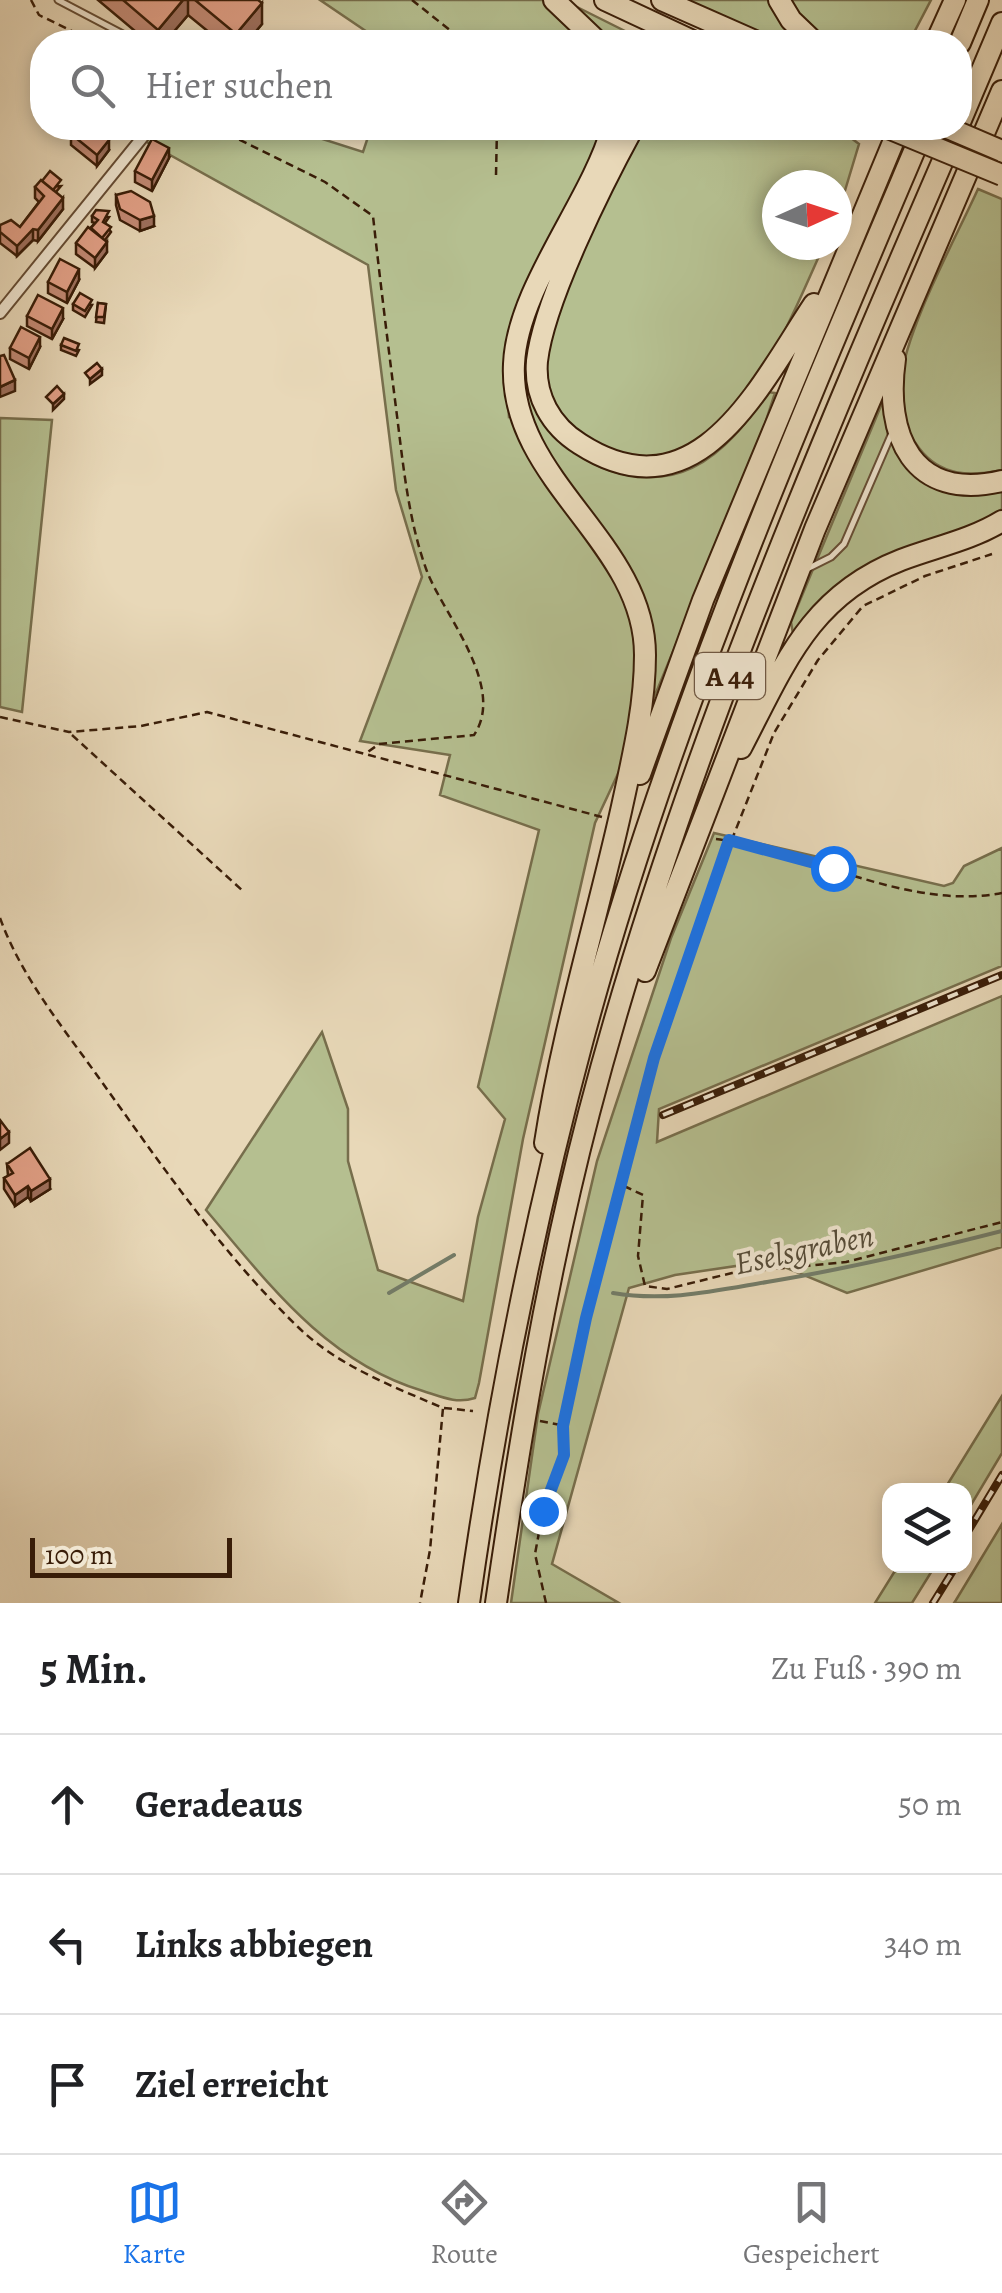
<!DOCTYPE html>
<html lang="de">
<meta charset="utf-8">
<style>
body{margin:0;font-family:Alegreya,serif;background:#f6f6f6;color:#202124}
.controls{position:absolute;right:30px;bottom:30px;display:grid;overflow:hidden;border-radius:20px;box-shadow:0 5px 15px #0003}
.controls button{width:90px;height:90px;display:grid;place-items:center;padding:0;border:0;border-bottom:2px solid #e0e0e0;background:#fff;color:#202124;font:50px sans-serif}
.compass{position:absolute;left:762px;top:170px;width:90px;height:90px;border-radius:50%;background:#fff;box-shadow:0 5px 15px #0003;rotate:87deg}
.scale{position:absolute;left:30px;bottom:25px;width:202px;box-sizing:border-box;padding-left:10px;border:5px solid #391d08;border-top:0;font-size:28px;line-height:35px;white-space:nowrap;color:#391d08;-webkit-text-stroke:8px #f0e6d1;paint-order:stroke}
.stop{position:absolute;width:30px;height:30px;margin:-22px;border:8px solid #1a73e8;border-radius:50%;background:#fff}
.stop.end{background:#1a73e8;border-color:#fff;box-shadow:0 2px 10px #0008}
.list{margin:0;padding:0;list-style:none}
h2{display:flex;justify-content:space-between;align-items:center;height:130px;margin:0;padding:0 40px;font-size:42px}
h2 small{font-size:32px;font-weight:400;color:#757577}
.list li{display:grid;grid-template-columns:65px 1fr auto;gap:30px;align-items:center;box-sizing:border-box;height:140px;padding:0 40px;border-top:2px solid #e0e0e0}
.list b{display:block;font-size:38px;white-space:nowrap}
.list em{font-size:32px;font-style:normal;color:#757577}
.icon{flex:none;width:55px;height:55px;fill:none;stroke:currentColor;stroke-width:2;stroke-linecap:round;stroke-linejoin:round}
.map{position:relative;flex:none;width:1002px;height:1603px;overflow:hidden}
.search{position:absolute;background:#fff;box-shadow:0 5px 15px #0003;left:30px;right:30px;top:30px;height:110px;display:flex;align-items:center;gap:25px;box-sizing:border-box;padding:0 35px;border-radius:40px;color:#757577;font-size:38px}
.sheet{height:550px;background:#fff}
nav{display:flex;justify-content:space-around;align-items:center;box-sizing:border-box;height:140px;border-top:2px solid #e0e0e0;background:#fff;font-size:28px;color:#757577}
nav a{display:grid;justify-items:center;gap:5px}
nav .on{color:#1a73e8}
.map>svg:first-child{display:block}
</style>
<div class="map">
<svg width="1002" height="1603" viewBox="0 0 1002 1603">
<rect width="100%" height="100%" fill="#e8d8b8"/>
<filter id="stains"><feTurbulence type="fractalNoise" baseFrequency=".002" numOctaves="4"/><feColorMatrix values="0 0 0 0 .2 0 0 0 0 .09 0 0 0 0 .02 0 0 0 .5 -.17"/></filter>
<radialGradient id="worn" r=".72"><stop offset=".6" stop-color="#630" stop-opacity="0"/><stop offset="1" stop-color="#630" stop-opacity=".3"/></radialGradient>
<path fill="#b5bf90" stroke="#776e4c" stroke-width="2.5" d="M320,0h225l46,42h-209z
M679,0h91l32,42c-42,0 -85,-26 -123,-42z
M787,0h144l-22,42h-89z
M575,6l72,36h-41z
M153,128h135l75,24 8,-24h233l-94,201 -5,30 4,58 15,-3 -1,-64 20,-50c-7,24 -19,51 -17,76 7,72 102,123 166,92 33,-16 56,-47 76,-76l7,1 -17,52 -100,243 -63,135 -72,316 -44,244 -4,15c-19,6 -33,-1 -52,-7 -97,-29 -154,-107 -217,-181l116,-178 26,77v52l30,109 85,31 15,-84 27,-98 -27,-32 61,-257 -99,-35 10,-40 -90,-14 62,-164 -26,-87 -28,-225 -225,-125z
M645,128h193l21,16 -22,73v-32h-60v60h47c-32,70 -80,200 -167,213 -23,3 -45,-9 -65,-17 -32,-13 -50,-44 -48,-78 2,-66 69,-177 101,-235z
M978,189l24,10v271c-32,7 -62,6 -83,-22 -14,-18 -22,-42 -19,-65 7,-57 54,-141 78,-194z
M885,396l3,39 28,37 86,15v22c-37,28 -81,31 -122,50 -36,17 -63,44 -87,75l-2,-12z
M0,418l52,2 -30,292 -22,-5z
M714,833l230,53 9,-3 11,-17 38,-18v118l-343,143 -2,33 345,-146v251l-155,46 -77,-32 -95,14 -46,13 -77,276 67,39h-108l27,-189 59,-253 74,-223z
M1002,1396v57l-37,62 -1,-25h-20z
M1002,1524v79h-48l2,-3z
M898,1566h37l-23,37h-37z"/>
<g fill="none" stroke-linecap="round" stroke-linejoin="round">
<path stroke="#737c68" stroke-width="4" d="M389,1293l65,-38
M613,1293c53,9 101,-2 154,-11 79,-13 157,-31 235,-51"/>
<defs>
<path id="lane" d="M58,0l80,42
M809,568l22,-11 13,-13 48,-111"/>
<path id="street" d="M0,313l150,-185"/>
<path id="highway" d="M554,0l44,42
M605,0l90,42
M662,0l95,42
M779,0l12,20 23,22
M936,42l19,-42
M960,43l18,-43
M960,122l42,-99
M633,128c-30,55 -89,172 -96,233 -3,35 14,65 43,83 118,76 180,-59 234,-140
M895,359c-11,76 17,143 107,122
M741,748c43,-82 68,-152 160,-188 34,-13 70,-20 101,-39
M640,774l63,-174 196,-472
M645,971l170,-442 187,-438
M545,1143c17,-111 51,-221 76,-332 11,-51 24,-103 24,-156 0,-114 -137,-175 -131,-291 3,-76 77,-162 98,-236
M469,1603c27,-191 64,-378 114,-564 84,-313 215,-614 341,-911
M496,1603c24,-165 51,-329 93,-490 89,-340 229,-664 368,-985"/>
</defs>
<use href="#lane" stroke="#654c34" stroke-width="9"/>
<use href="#street" stroke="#654c34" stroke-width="14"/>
<use href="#highway" stroke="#391d08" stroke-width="24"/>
<path stroke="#391d08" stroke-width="2.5" stroke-dasharray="8 5" stroke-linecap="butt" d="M31,0l8,15 55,27
M412,0l53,42
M216,128l109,54 48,34c7,64 15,128 23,192 7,54 12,114 32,166 18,43 78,114 46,161l-95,9 -14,10
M496,175l1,-47
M0,717l69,15 72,-6 66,-14 395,105
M72,735l172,157
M716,839c94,12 190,72 286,54
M0,918c22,60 62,108 99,160 61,85 124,177 199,249 40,39 94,59 145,81l-13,142 -10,53
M624,1186l19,9 -5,61 7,30 22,3 65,-16 114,-11 156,-40
M444,1408l29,3
M540,1421l21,4
M546,1603l-11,-49 8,-43 21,-56 -1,-30 23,-106 68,-261 37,-115 83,-210 44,-73 45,-54 62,-30 67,-22"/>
<use href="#lane" stroke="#f0e6d1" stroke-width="5"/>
<use href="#street" stroke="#f0e6d1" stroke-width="10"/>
<use href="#highway" stroke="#e8d8b8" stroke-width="20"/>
<defs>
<path id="rail" d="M663,1115l339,-140
M964,1538l38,-63
M933,1603l23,-37"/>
</defs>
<use href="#rail" stroke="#391d08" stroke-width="8"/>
<use href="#rail" stroke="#f0e6d1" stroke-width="4" stroke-dasharray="11" stroke-linecap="butt"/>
<defs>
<path id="highway-bridge" d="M888,128l114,47
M948,128l54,23"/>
</defs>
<use href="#highway-bridge" stroke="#391d08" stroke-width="24" stroke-linecap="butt"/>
<use href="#highway-bridge" stroke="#e8d8b8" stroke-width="20"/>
</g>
<path fill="#c38a75" stroke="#391d08" stroke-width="2.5" d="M98,0h160l4,24 -15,18h-26l-33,-27 -23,27h-17z
M71,134l38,16 -12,16 -26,-21z
M169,158l-17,33 -17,-9v-11z
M61,186l-5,6 7,17 -25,32 -5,-1 -16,16 -17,-13v-18l20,2 19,-25 -4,-4v-11z
M116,195l38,31 -14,5 -20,-11 -4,-15z
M92,216l17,1 -4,6 6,9 -6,8 2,12 -12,16 -19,-14v-11l19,-20 -3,-1z
M79,280l-12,23 -19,-10v-11z
M98,303l8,1 -2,19 -8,-1z
M73,304l19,1 -7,12 -12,-7z
M27,316l36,3 -11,20 -25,-13z
M61,345l18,5 -3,6 -15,-6z
M40,347l-11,22 -19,-10v-11z
M7,1164l43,25 -19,12 -3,-4 -13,9 -11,-17v-11l4,-2z"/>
<path fill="#9f715f" stroke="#391d08" stroke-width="2.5" d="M183,0h5v15l-23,27h-7v-12z
M262,3v21l-15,18h-11v-8z
M109,140v10l-12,16v-11z
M169,148v10l-17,33v-11z
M63,198v11l-25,32v-11z
M154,216v10l-14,5v-11z
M33,229v11l-16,16v-10z
M107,242v10l-12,16v-10z
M79,269v11l-12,23v-11z
M63,308v11l-11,20v-10z
M40,337v10l-11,22v-11z
M102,369v6l-12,9v-5z
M15,380v11l-15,6v-10z
M64,394v5l-11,11v-6z
M9,1132v11l-9,7v-11z
M50,1179v10l-19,12v-10z
M28,1186v11l-13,9v-11z"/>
<path fill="#e3a188" stroke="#391d08" stroke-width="2.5" d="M123,0h60l-25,30z
M195,0h63l4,3 -26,31z
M76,128h19l13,7 1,5 -12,15 -26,-21z
M152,139l17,9 -17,32 -17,-9z
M50,171l11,9 -8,10 -11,-9z
M41,180l22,18 -25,32 -5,-1 -16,17 -17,-14v-7l11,-5 9,7 24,-31 -9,-9z
M131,191l19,11 4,14 -14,4 -20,-11 -4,-14z
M96,210l13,1 -6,11 8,5 -9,11 -11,-10 7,-8 -6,-4z
M88,227l19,15 -12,16 -19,-15z
M60,259l19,10 -12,23 -19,-10z
M80,293l12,7 -7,11 -12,-7z
M38,295l25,13 -11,21 -25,-13z
M98,303l8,1 -2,13h-8z
M21,327l19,10 -11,21 -19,-10z
M64,338l15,6 -3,7 -15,-6z
M4,355l11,25 -15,7v-31z
M97,363l5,6 -12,10 -5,-6z
M57,386l7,8 -11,10 -7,-7z
M0,1120l9,12 -9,7z
M30,1148l20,31 -19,12 -3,-5 -13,9 -11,-17 9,-5 -6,-9z"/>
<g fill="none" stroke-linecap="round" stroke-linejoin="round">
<path stroke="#1a73e8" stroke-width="12" d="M543,1511l21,-56 -1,-29 23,-108 68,-260 75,-218 104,28"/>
</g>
<g text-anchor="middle" stroke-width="8" stroke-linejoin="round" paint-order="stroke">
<rect fill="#f0e6d1" stroke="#705944" stroke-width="2.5" x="695" y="653" width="70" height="46" rx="8"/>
<g font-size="28" font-weight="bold" fill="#391d08">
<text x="730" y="686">A 44</text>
</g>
<g font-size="32" font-style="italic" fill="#564c38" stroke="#f0e6d1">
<text transform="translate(804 1249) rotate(-12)" y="11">Eselsgraben</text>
</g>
</g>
<rect width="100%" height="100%" filter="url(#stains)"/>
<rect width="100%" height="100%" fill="url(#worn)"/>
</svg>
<div class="controls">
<button><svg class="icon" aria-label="layers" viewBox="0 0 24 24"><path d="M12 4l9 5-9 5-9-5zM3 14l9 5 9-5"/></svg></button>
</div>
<svg class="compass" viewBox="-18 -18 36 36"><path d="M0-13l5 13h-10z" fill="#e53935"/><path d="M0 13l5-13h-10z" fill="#757577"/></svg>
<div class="scale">100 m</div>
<div class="stop" style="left:833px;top:868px"></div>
<div class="stop end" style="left:543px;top:1511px"></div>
<div class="search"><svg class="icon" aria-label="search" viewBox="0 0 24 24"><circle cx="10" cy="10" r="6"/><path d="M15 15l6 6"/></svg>Hier suchen</div>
</div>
<section class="sheet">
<h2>5 Min.<small>Zu Fuß · 390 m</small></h2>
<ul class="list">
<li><svg class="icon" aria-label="ahead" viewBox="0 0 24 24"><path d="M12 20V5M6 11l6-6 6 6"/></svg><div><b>Geradeaus</b></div><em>50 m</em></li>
<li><svg class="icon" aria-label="left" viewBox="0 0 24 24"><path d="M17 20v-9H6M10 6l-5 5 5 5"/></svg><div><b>Links abbiegen</b></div><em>340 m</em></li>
<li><svg class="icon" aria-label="arrive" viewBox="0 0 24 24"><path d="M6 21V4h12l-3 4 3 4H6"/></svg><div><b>Ziel erreicht</b></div></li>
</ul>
</section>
<nav>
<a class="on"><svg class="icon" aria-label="map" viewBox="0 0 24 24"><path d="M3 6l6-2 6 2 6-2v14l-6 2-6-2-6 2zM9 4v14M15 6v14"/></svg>Karte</a>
<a><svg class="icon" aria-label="directions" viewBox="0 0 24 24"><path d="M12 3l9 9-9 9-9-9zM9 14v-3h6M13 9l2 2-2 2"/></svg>Route</a>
<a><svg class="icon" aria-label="saved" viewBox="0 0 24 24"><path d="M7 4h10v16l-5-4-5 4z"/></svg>Gespeichert</a>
</nav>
